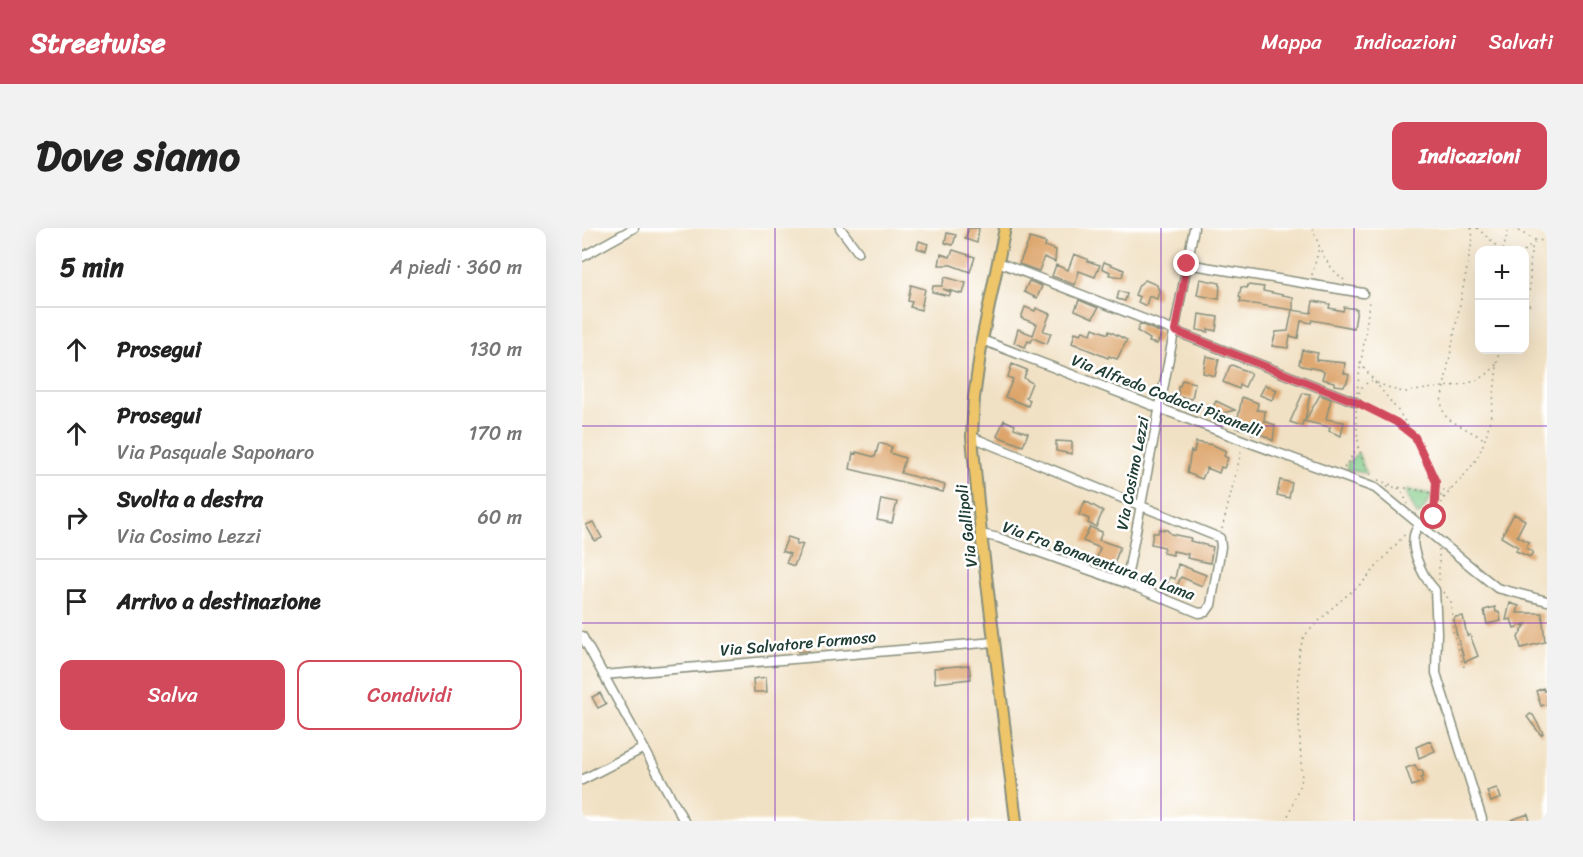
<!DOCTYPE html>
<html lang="it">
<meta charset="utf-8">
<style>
body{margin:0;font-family:Sriracha,sans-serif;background:#f2f2f2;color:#222}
.controls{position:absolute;right:18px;top:18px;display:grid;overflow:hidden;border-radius:12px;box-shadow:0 6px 24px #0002}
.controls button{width:54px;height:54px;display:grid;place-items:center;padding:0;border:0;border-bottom:2px solid #e0e0e0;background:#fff;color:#222;font:30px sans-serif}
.stop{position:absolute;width:18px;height:18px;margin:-14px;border:4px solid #d1495b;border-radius:50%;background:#fff}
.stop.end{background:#d1495b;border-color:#fff;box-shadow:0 2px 6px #0008}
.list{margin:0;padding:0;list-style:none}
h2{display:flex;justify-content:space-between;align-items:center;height:78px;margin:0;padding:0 24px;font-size:26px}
h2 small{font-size:20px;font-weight:400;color:#767676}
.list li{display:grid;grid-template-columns:39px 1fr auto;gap:18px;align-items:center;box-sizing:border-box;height:84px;padding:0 24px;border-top:2px solid #e0e0e0}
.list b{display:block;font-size:22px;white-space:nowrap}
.list p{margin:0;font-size:20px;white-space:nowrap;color:#767676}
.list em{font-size:20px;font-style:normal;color:#767676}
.actions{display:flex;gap:12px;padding:18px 24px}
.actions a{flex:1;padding:14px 0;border:2px solid #d1495b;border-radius:12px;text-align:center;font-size:21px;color:#d1495b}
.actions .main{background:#d1495b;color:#fff}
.icon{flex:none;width:33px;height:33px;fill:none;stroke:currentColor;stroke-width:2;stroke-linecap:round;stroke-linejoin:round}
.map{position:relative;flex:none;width:965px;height:593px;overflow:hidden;border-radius:12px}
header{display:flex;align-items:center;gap:36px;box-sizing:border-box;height:84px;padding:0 30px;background:#d1495b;color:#fff}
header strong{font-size:28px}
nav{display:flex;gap:33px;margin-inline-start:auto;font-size:21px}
.intro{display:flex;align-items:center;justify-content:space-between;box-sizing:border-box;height:144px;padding:0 36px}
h1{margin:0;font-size:42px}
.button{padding:15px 27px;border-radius:12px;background:#d1495b;color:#fff;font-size:21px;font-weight:700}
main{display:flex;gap:36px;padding:0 36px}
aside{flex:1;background:#fff;border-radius:12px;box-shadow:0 6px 24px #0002}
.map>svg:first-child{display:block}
</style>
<header>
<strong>Streetwise</strong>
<nav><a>Mappa</a><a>Indicazioni</a><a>Salvati</a></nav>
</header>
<div class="intro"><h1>Dove siamo</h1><a class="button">Indicazioni</a></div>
<main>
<aside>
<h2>5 min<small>A piedi · 360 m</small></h2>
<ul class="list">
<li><svg class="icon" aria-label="ahead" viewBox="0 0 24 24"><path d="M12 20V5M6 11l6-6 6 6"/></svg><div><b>Prosegui</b></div><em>130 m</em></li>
<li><svg class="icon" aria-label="ahead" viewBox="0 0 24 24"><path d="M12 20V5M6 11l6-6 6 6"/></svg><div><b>Prosegui</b><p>Via Pasquale Saponaro</p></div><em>170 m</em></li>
<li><svg class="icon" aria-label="right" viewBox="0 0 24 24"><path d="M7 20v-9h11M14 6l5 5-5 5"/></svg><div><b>Svolta a destra</b><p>Via Cosimo Lezzi</p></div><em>60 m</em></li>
<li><svg class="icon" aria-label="arrive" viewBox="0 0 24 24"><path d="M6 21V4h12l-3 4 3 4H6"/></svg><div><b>Arrivo a destinazione</b></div></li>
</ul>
<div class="actions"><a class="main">Salva</a><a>Condividi</a></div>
</aside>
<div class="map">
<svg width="965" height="593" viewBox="0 0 965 593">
<rect width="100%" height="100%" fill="#fff"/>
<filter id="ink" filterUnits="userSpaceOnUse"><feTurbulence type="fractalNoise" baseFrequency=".0167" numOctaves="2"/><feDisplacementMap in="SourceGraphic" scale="12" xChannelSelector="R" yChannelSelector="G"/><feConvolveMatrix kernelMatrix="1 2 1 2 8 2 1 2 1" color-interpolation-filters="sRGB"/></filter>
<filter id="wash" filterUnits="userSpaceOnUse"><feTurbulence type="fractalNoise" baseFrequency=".008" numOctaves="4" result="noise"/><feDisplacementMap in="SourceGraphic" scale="24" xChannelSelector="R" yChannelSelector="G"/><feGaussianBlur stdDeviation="1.35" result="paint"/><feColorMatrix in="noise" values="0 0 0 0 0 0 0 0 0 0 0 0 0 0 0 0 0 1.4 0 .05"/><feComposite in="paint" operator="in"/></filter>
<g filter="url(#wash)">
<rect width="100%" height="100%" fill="#f1e1c4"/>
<path fill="#84cd8a" stroke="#52855f" stroke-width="1.5" d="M776,225l8,20 -19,-3v-6z
M825,262l24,4 -1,5 -10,15 -3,1 -11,-23z"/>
<g id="blocks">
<path fill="#dda56c" d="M387,0h10l-2,15 -12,-4z
M365,5l9,2 -3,10 -8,-2z
M448,10l16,5 -1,3 11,4 -1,12 -11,-5 -5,14 -20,-7z
M337,13l9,3 -2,7 -9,-3z
M371,22l22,7 -5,15 -19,-7h-12l2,-11 9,3z
M492,26l13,5v2l13,4 -5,12 -16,-6 -4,14 -23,-9 4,-11 12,5z
M522,34l20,8 -2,7 -13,-2 1,-3 -8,-4z
M363,49l21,6 -3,11 -20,-5 8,3 -2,4 -17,-4 1,-6h9z
M618,51l20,4 -1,16 -22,-4z
M563,52l12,5 2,6 -2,8 -8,-3 -3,10 -8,-4 2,-5 -5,-2 4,-10z
M447,53l13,5 -5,12 -13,-6z
M329,57l14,4 -4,21 -11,-3 2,-5 -4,-1z
M666,57l16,2 -1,4 30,6v13l-53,-8 1,-4 -2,-1 2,-10 6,1z
M537,63l8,3 -2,7 -8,-2z
M497,72l19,8 -5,10 -18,-8z
M731,73l17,3 -1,4 14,3 1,-4 13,2 -3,19 -42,-8 -1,3 -10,-2 -3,17 -8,-2 -2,12 -16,-2 4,-14 12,-1 4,-21 19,3z
M443,79l10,4 1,-3 14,6 -7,17 8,2 -4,11 -14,-6 -2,4 -3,-1 -3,6 -11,-4 4,-14 15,6 4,-11 -16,-6z
M617,86l19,3 -2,14 -8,-2v3l-11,-2z
M558,96l22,9 -5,11 -8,-2 1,-3 -13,-8z
M511,100l15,6 1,-3 18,9 -10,19 -8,-3 -1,2 -36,-15 3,-11 6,2 2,-3 8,3z
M720,122l16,3 -2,7 29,3 -1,10 5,2 -2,7 -3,4 -10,-1v-3l-12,-3 2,-7 -3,-2 -19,-4 -3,-2z
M624,128l13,3 -4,17 -12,-3z
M430,136l15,6 -3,8 8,5 -6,15 4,2 -2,6 -23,-9 8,-18 -5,-2z
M650,137l19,8 -6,14 -5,-2 -1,4 -16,-7 7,-16z
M600,152l13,3 -3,16 -14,-2v-11h2z
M683,157l12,5 -5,10 -12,-5z
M721,165l7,1 -5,27 15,-26 11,4 -5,20 18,3 -3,14 -12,-5 1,-4 -27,-6 -1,5 -12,-4z
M660,169l16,6 -1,7 8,1 -1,10 11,4 -2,16 -10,-6 -11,-1 1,-4 -17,-2z
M634,173l19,9 -20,5 -10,-5 2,-5 6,2z
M422,192l11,5 -1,3 14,5 -5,13 -26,-10z
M474,213l16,1v12l-16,-3z
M614,214l17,3 13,6 -2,5 4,2 -4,10 -3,-1 -2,6 -12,-5 -5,11 -15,-6 4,-22 3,1z
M297,215l13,4 -2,6 15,5 -4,15 44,12 -2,7 -93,-23 3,-16 3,1v-2l19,5z
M698,252l12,3 -3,15 -12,-3z
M299,271l16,3 -5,21 -15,-3z
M503,273l18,10 -7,16 -8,-4 1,-4 -10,-4z
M932,286l11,6 -8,16 12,6 -3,6 7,4 -3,5 -14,-6 2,-4 -17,-10z
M11,294l9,16 -7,3 -9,-16z
M508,299l12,5 -3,8 21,7 -7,20 -17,-6 4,-13 -17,-7z
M577,301l8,1 4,4 20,4 -1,3 23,6 -3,16 -23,-5 1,-4 -15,-3v4l-10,-2 1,-6 -13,-3 2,-11h5z
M206,309l9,3 -1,5 7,-1 -9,22 -8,-3 4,-9 -8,-3z
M596,336l28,11 -4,11 -21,-9 -7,16 -9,-4 5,-12 5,2z
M928,375l9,3 -2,7h25l3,29 -24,6 -3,-11 8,-13 -12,4 -3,-9 -5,1z
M913,379l1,5h3l2,9 -14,3 -3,-14z
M881,388l4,20 3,-1 8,21 -13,6 -9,-30 -2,-12 1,-3z
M227,416v7l-11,1 -1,-7z
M387,437l2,14 -36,4 -1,-15z
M184,449l1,15h-13l-1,-13z
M961,460l1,3 3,-1v14l-6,2 -5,-15z
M18,465l6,11 -8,4 -6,-11z
M948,486l3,1 10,18 -2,2 -14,-18z
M848,513l5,10 -16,7 -3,-11z
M833,537l3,6 4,-1 2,7 -3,1 1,4 -10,4 -6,-18z
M915,560l4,10 -10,4 -4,-11z
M946,586l2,7h-19v-1z"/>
</g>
</g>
<g filter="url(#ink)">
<use href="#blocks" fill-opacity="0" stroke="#888f7c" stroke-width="1.5"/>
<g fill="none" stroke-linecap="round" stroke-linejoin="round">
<defs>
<path id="minor" d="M258,0l18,24
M0,29l52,-29
M416,34l358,140
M605,36l176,29
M400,112l263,101 130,47 122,100 50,13
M390,209l248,101 1,9 -10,58 -5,7 -7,1 -73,-30 -127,-45 -18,-4
M838,297c-17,15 3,52 15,65l2,42 -1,41 46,146
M544,355l68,-355
M0,408l102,185
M21,447l392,-33
M0,552l62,-32"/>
<path id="major" d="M423,0l-23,112 -8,58 -2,39 9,97 35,287"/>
</defs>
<use href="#minor" stroke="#888f7c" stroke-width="11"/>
<use href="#major" stroke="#888f7c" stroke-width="14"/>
<path stroke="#888f7c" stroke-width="1.5" stroke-dasharray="1.5 4.5" stroke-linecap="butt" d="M731,0c7,23 14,40 34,54
M889,0l2,9 -32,165 3,12 4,5 36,20
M895,0l17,15 4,7
M931,0l22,12 12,1
M921,22l6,-22
M942,23l8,-7
M730,47l7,-27
M942,73l9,7
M942,80c12,-24 1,-48 11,-68
M778,135l39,49 16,25 21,45 -2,35 -4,6
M795,155l21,8 8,1c9,-1 19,-3 28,-4 24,-3 49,-3 63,-25
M775,165c3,-31 10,-62 12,-93l-1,-2
M777,165l4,-8 9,-4
M780,177l34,17 16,13
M774,182c1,24 1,47 16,67
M762,240l14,-21
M796,252l16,6
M805,259c20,0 38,4 58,10
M856,259l5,3h7
M816,260l4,4 6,12
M853,286c9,-23 33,-37 44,-60 15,-31 15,-70 20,-104
M839,289l8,-12 15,-8
M640,301l20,-80
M857,321v31
M861,364l8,10 2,29 12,39
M704,593l16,-42 -4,-73 1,-54 5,-16 29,-29 30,-25 44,-50"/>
<use href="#minor" stroke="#fff" stroke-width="8"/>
<use href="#major" stroke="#eec569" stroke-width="10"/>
</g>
</g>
<g fill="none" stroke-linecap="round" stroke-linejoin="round" filter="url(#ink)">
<path stroke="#d1495b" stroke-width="8" d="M605,36l-12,67 181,71 40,20 19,15 21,45 -2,35"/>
</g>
<path fill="none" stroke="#7b2cbf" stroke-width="1.5" stroke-opacity="0.55" d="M193,0v593M386,0v593M579,0v593M772,0v593M0,198h965M0,395h965"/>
<g text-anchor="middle" stroke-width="5" stroke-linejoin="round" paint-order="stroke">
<g font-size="16" fill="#1f3d34" stroke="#fff">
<text transform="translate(585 167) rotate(21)" y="6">Via Alfredo Codacci Pisanelli</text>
<text transform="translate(550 245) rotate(-79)" y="6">Via Cosimo Lezzi</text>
<text transform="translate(384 298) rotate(-97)" y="6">Via Gallipoli</text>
<text transform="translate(517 332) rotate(20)" y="6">Via Fra Bonaventura da Lama</text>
<text transform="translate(216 415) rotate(-5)" y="6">Via Salvatore Formoso</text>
</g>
</g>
</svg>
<div class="controls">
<button>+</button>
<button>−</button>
</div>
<div class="stop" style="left:852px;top:289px"></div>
<div class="stop end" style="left:605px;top:36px"></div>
</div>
</main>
